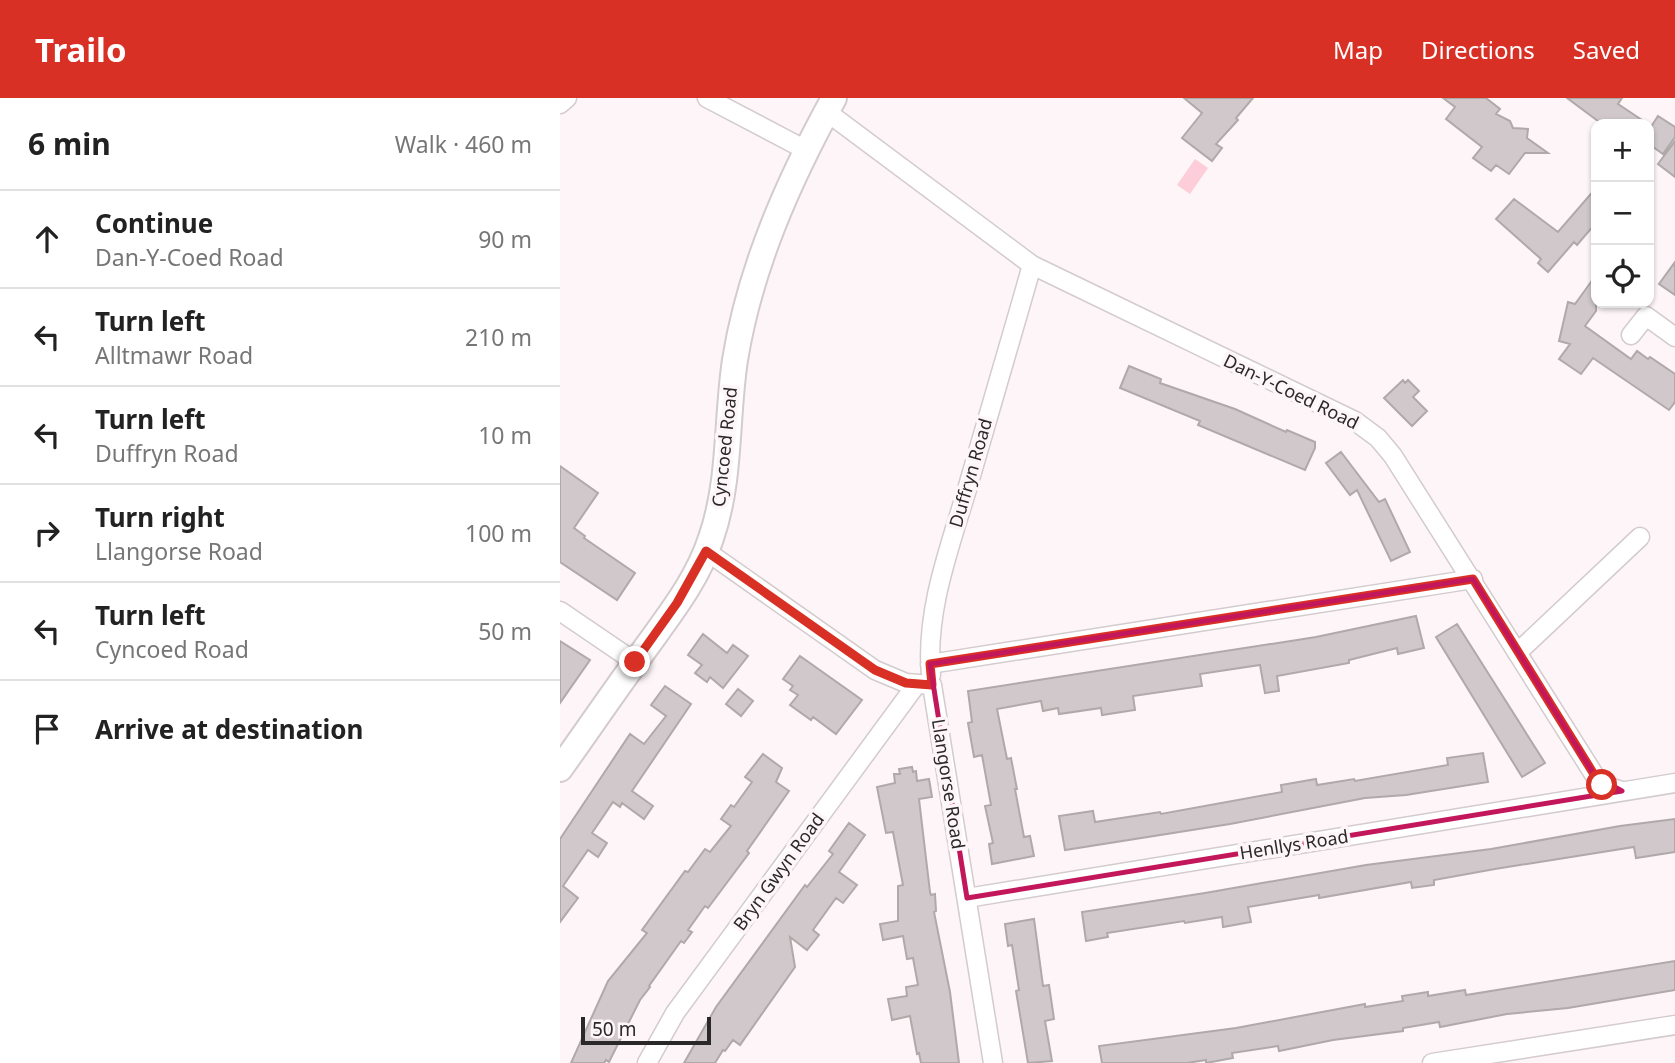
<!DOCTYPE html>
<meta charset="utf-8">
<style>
body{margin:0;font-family:"Noto Sans",sans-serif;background:#f2f2f2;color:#222}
.controls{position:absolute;right:21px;top:21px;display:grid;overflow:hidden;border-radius:14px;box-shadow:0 2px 5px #0004}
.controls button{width:63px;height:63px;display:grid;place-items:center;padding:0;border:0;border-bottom:2px solid #e0e0e0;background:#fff;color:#222;font:35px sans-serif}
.scale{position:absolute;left:21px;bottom:18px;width:130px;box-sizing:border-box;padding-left:7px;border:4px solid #2b2829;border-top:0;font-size:19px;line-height:24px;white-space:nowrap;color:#2b2829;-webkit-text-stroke:5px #fdf5f7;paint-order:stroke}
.stop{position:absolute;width:21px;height:21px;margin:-16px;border:5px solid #d93025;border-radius:50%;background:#fff}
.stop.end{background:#d93025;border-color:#fff;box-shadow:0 2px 7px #0008}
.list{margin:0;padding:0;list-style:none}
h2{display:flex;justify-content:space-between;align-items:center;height:91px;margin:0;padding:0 28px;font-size:30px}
h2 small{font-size:23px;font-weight:400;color:#767676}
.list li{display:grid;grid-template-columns:46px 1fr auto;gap:21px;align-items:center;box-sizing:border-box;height:98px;padding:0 28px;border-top:2px solid #e0e0e0}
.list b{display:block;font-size:26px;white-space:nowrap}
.list p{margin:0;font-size:23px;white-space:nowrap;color:#767676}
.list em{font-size:23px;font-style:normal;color:#767676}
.icon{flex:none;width:38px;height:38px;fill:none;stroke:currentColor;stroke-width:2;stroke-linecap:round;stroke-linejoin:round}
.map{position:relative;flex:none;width:1115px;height:965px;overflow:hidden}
header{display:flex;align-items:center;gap:42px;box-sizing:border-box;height:98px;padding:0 35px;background:#d93025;color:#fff}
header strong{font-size:33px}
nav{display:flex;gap:38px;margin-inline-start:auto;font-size:24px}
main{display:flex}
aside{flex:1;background:#fff}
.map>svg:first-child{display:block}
</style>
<header>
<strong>Trailo</strong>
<nav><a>Map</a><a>Directions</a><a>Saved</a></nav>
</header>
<main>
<aside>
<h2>6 min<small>Walk · 460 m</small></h2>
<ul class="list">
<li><svg class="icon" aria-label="ahead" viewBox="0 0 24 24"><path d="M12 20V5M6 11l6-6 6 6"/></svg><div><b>Continue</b><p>Dan-Y-Coed Road</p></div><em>90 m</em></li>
<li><svg class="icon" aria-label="left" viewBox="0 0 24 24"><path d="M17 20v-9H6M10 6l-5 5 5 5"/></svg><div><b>Turn left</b><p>Alltmawr Road</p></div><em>210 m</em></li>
<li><svg class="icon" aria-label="left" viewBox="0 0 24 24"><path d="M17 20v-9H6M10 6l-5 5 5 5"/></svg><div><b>Turn left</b><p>Duffryn Road</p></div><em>10 m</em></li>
<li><svg class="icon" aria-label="right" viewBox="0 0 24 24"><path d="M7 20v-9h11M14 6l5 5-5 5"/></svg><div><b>Turn right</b><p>Llangorse Road</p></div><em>100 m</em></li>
<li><svg class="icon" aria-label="left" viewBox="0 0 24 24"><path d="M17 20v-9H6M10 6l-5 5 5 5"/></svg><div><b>Turn left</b><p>Cyncoed Road</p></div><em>50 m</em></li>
<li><svg class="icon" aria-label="arrive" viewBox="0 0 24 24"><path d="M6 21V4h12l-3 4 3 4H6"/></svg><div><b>Arrive at destination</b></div></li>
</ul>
</aside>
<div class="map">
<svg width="1115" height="965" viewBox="0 0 1115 965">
<rect width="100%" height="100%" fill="#fdf5f7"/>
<path fill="#fdcdd9" d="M635,61l13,9 -18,26 -13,-9z"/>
<path fill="#d0c8ca" stroke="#b0a9aa" stroke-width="2" d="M624,0h69l-17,20 2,2 -22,24 6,4 -10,13 -30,-23 20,-25z
M883,0h43l14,11 -4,5 14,7 3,7 15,1 -1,9 21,15h-23l-16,21 -13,-9 -5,6 -18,-13 9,-11 -36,-28 9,-12z
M1007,0h55l-4,6 30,20h-46z
M1098,18l17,11v10l-12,17 -14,-10v-14z
M1115,43v36l-17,-13z
M1036,90v35l-19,22 -3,-3 -26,30 -10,-9 3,-4 -45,-40 18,-20 44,33z
M1115,164v33l-16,-11z
M1036,177v36l-11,15 46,33 6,-8 11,8 2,-2 25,17v28l-6,8 -76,-52 -12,16 -22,-15 11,-15 -11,-3 9,-39 7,2z
M569,268l32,13 -1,4 75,26 51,23 1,-2 28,12v6l-10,22 -107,-45 2,-4 -80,-33z
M843,282l2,3 3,-3 11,11 -6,6 14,14 -15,15 -28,-28z
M781,354l38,50 6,-3 25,53 -19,9 -34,-71 -7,5 -24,-32z
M0,368l38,27 -24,35 11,8 -1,2 51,35 -18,27 -57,-38z
M856,518l8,32 -26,6 -1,-6 -48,12v3l-72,13 2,15 -14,2 -5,-28 -60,9 2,12 -69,10 2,14 -33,5 -1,-7 -42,6 -1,-6 -15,3 -2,-10 -44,8 10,50 4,-1 6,31h-2l9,48 6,-1 4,20 -42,8 -3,-20 4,-1 -8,-37 6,-1 -9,-50 -8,2 -6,-34 4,-1 -4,-31 348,-54z
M897,526l88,139 -23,14 -86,-140z
M143,536l24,19 6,-8 15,11 -25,32 -13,-11 -3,5 -12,-9 7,-8 -14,-10z
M0,543l30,19 -30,43z
M240,558l62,44 -26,34 -23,-17 -2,3 -21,-15 8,-10 -8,-5 3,-4 -10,-7z
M105,588l26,18 -59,87 21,15 -9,13 -22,-16 -2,4 -7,-5 -21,31 15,10 -9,14 -10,-7 -25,36 15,12 -18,24v-83l70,-105 14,10 22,-28 -15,-11z
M178,591l15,12 -12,15 -15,-12z
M923,655l5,29 -82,13 -41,3 -135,26 -165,26 -6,-34 34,-5 2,11 65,-10 1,2 121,-22 -1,-7 35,-6 1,6 37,-6 1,2 93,-16 -1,-7z
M203,656l19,14 -6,14 13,9 -42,60 2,2 -41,55 -3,-2 -17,24 4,2 -8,11 -3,-2 -32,45 1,1 -10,13 -31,62 -3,-2 -2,3h-33l37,-82 39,-48 -5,-3 43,-59 3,1 17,-23 5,3 21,-26 -10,-7 10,-14 3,2 18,-25 -7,-5z
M352,669l1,5 3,-1 1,10 12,-2 3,18 -13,2 11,93 1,3 4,-1 1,17 -2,1 16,80 9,71h-38l-2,-10 -2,1 -7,-38 -18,4 -4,-21 19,-3 -1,-9 12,-2 -5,-27 -6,1 -4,-23 -20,4 -3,-16 18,-3v-35l5,-1 -10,-53 -7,1 -9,-46 18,-4 -1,-9h6l-1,-5z
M1115,721v33l-39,6 -2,-11 -139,22 -61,11v5l-22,3 -1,-6 -92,16v-3l-71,12 3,15 -28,5 -1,-10 -37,6 -1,-2 -77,12 1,4 -22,4 -4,-29 123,-19 161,-28 125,-16 129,-23z
M289,725l16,12 -26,37 18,13 -14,18 -7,-5 -23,32 6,5 -12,15 -17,-13 5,30 -55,78 -7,-5 -8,11 -2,-1 -8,13h-31l32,-56 89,-122 2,2 26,-33 -4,-3z
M474,821l9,67 6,-1 5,34 -9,2 7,40 -24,2 -12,-72 3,-1 -7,-45 -4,1 -3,-22z
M1115,863v29l-107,18 -61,6 -67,13 -1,-5 -36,6v3l-70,9 -54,11 -1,-5 -46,7 1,5 -27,5v-3l-19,3h-85l-3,-17 137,-18 129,-24v3l38,-6 -1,-5 26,-4v4l37,-6 1,5z"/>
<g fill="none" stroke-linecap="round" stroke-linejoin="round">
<defs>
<path id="street" d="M147,0l99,52
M0,6l7,-6
M267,14l205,153 323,156 23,17 15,18 202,320 8,9 19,6
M1071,237l15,-19 29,21
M146,453l169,119 31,13 26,2 61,378
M0,513l75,51
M957,555l123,-116
M370,566l543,-85
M371,577c-6,-64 19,-128 37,-189 21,-73 43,-147 64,-221
M407,800l708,-115
M87,965l28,-50 241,-328
M872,965l243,-38"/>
<path id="secondary" d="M0,671c27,-38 53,-76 80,-113 26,-37 57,-74 71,-118 20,-57 15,-119 24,-178 15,-93 54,-180 99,-262"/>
</defs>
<use href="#street" stroke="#d3cbcd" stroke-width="21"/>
<use href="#secondary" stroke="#d3cbcd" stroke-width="28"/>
<use href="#street" stroke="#fff" stroke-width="18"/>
<use href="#secondary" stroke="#fff" stroke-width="24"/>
</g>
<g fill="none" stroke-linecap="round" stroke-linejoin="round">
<path stroke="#d93025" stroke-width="9" d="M75,564l42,-59 29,-52 169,119 31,13 26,2 -2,-21 543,-85 122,197 7,9"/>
</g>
<path fill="none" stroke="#c2185b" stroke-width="5" stroke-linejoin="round" d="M913,481l122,197 27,15 -655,107 -37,-234z"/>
<g text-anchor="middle" stroke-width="7" stroke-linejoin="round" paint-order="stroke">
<g font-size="18" fill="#2b2829" stroke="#fdf5f7">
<text transform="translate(731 294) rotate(26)" y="6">Dan-Y-Coed Road</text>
<text transform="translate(165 349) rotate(-84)" y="6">Cyncoed Road</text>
<text transform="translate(411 375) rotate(-74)" y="6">Duffryn Road</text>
<text transform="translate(388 686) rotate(81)" y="6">Llangorse Road</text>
<text transform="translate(734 747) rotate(-9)" y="6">Henllys Road</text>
<text transform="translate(219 774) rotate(-54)" y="6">Bryn Gwyn Road</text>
</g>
</g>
</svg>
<div class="controls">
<button>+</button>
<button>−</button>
<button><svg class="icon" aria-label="locate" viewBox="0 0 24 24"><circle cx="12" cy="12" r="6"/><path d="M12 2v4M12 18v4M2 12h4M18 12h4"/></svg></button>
</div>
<div class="scale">50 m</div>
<div class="stop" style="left:1042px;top:687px"></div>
<div class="stop end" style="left:75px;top:564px"></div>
</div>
</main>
